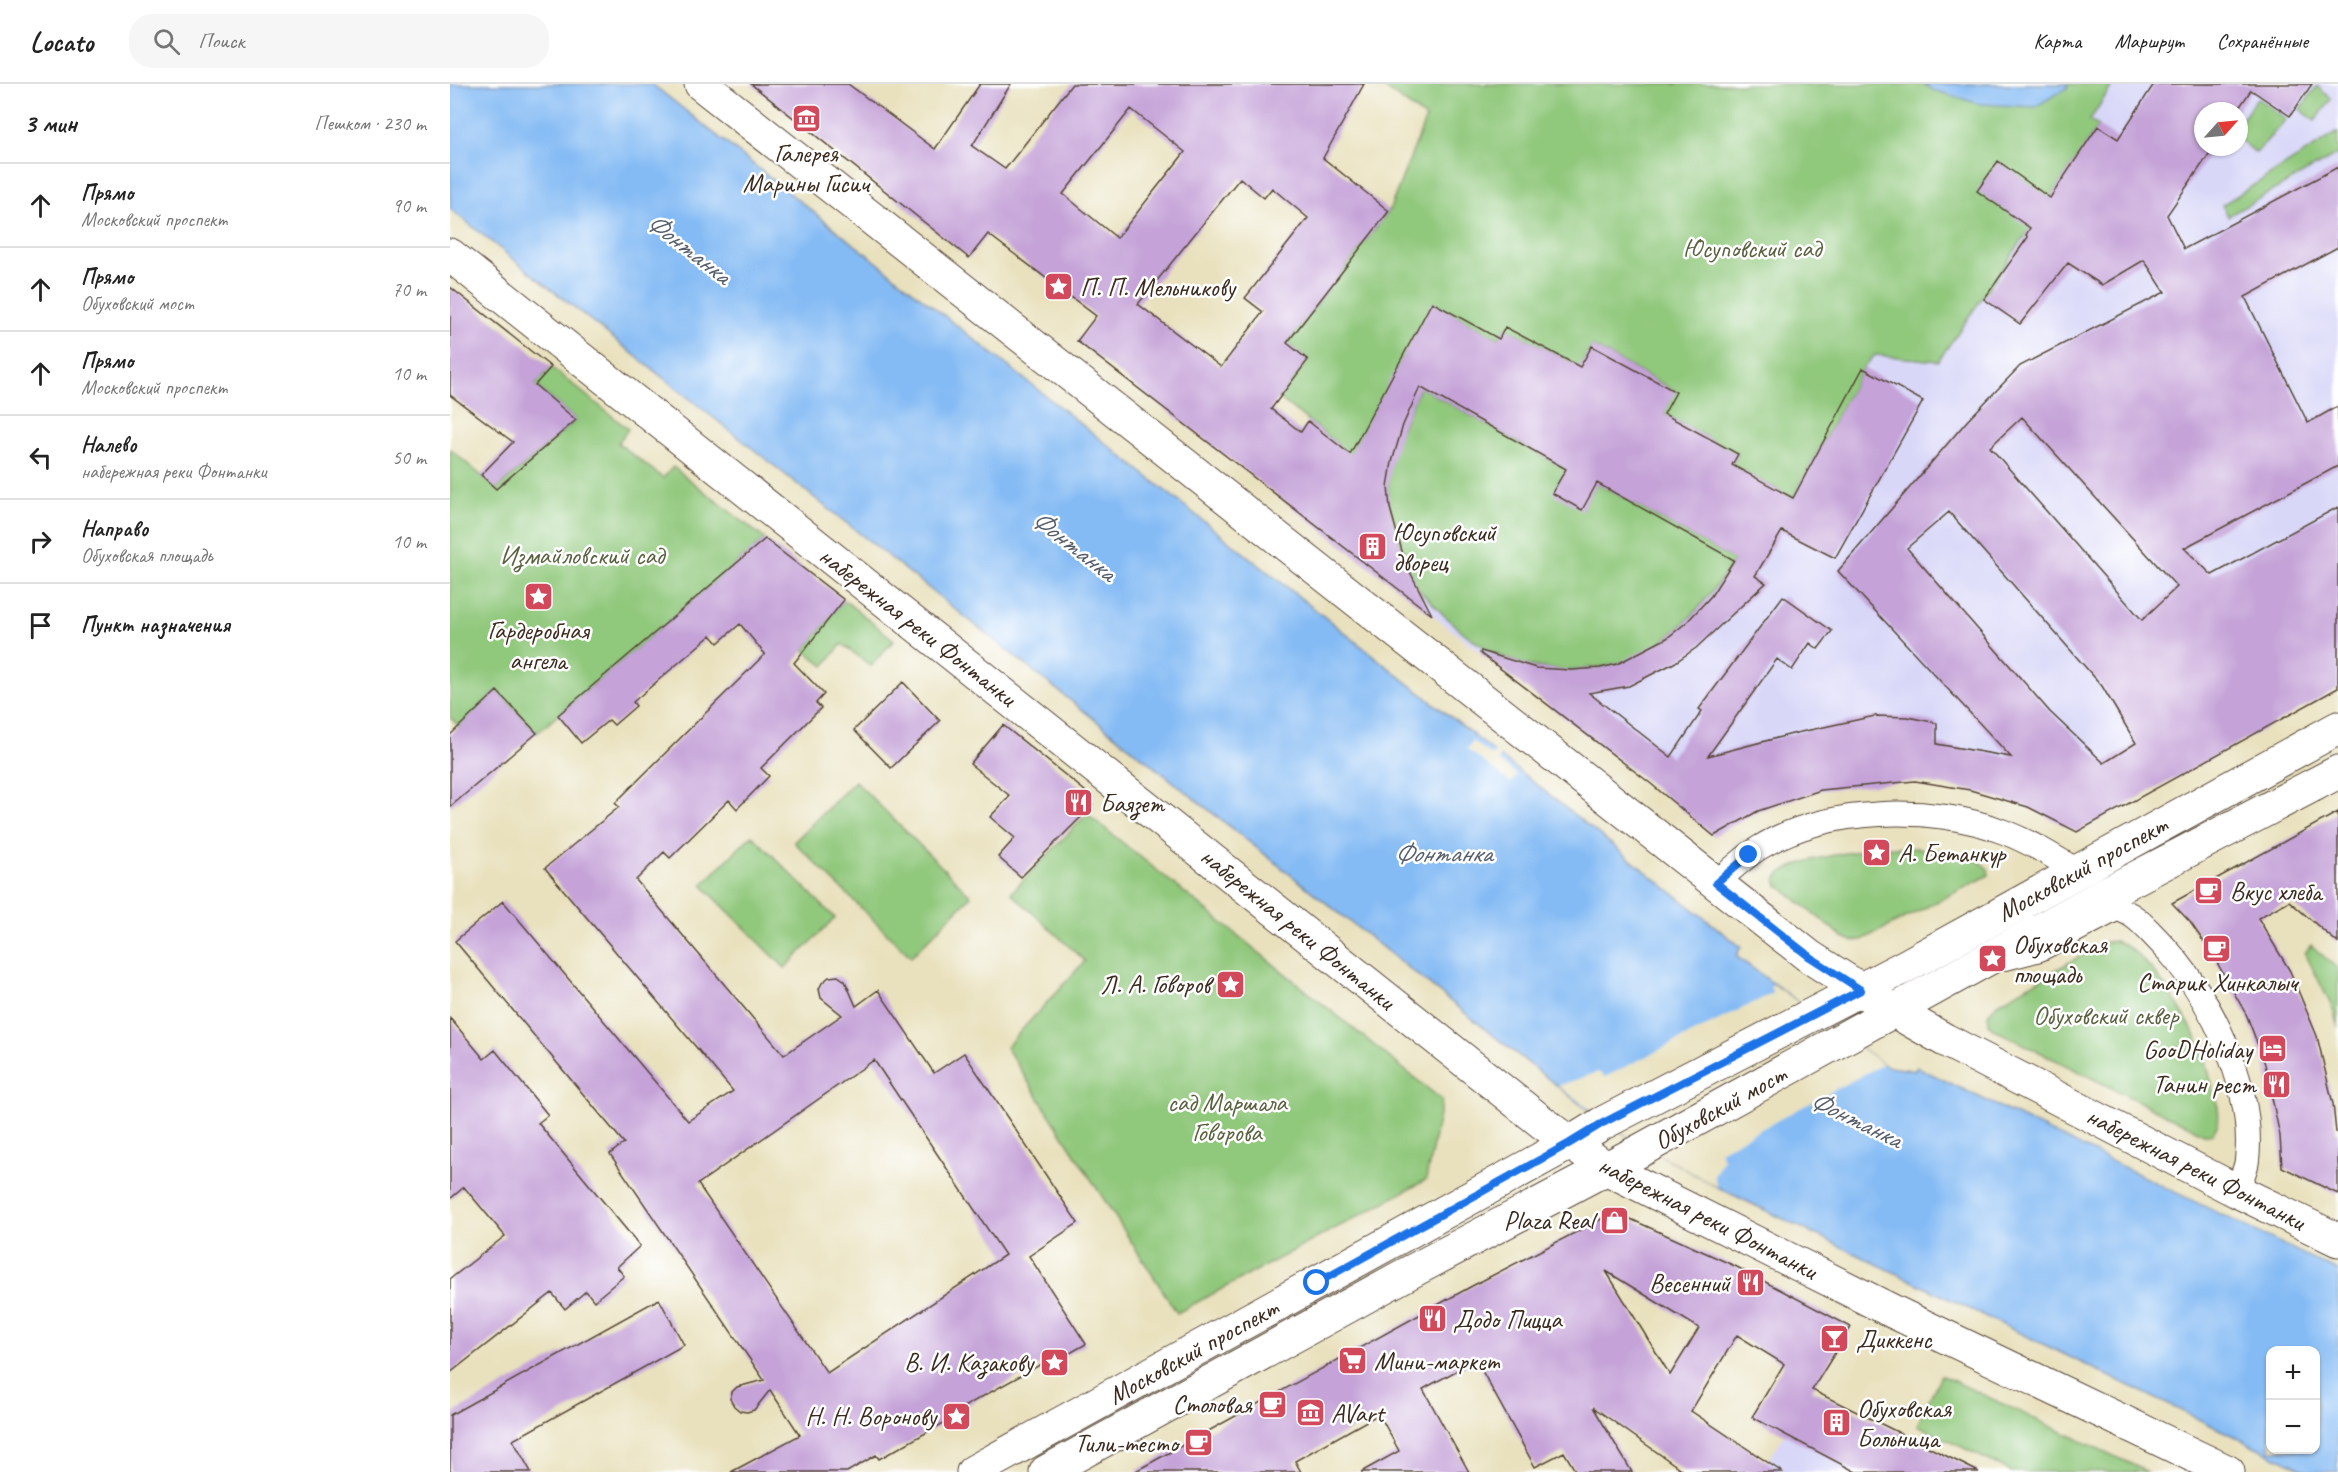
<!DOCTYPE html>
<html lang="ru">
<meta charset="utf-8">
<style>
body{margin:0;font-family:Caveat,sans-serif;background:#f6f6f6;color:#222}
.controls{position:absolute;right:18px;bottom:18px;display:grid;overflow:hidden;border-radius:12px;box-shadow:0 2px 4px #0004}
.controls button{width:54px;height:54px;display:grid;place-items:center;padding:0;border:0;border-bottom:2px solid #e0e0e0;background:#fff;color:#222;font:30px sans-serif}
.compass{position:absolute;left:1744px;top:18px;width:54px;height:54px;border-radius:50%;background:#fff;box-shadow:0 2px 4px #0004;rotate:63deg}
.stop{position:absolute;width:18px;height:18px;margin:-14px;border:4px solid #1a73e8;border-radius:50%;background:#fff}
.stop.end{background:#1a73e8;border-color:#fff;box-shadow:0 2px 6px #0008}
.list{margin:0;padding:0;list-style:none}
h2{display:flex;justify-content:space-between;align-items:center;height:78px;margin:0;padding:0 24px;font-size:26px}
h2 small{font-size:20px;font-weight:400;color:#767676}
.list li{display:grid;grid-template-columns:39px 1fr auto;gap:18px;align-items:center;box-sizing:border-box;height:84px;padding:0 24px;border-top:2px solid #e0e0e0}
.list b{display:block;font-size:22px;white-space:nowrap}
.list p{margin:0;font-size:20px;white-space:nowrap;color:#767676}
.list em{font-size:20px;font-style:normal;color:#767676}
.icon{flex:none;width:33px;height:33px;fill:none;stroke:currentColor;stroke-width:2;stroke-linecap:round;stroke-linejoin:round}
.map{position:relative;flex:none;width:1888px;height:1388px;overflow:hidden}
header{display:flex;align-items:center;gap:36px;box-sizing:border-box;height:84px;padding:0 30px;background:#fff;border-bottom:2px solid #e0e0e0}
header strong{font-size:28px}
nav{display:flex;gap:33px;margin-inline-start:auto;font-size:21px}
.search{width:420px;height:54px;background:#f6f6f6;display:flex;align-items:center;gap:15px;box-sizing:border-box;padding:0 21px;border-radius:24px;color:#767676;font-size:22px}
main{display:flex}
aside{flex:1;background:#fff}
.map>svg:first-child{display:block}
</style>
<header>
<strong>Locato</strong>
<div class="search"><svg class="icon" aria-label="search" viewBox="0 0 24 24"><circle cx="10" cy="10" r="6"/><path d="M15 15l6 6"/></svg>Поиск</div>
<nav><a>Карта</a><a>Маршрут</a><a>Сохранённые</a></nav>
</header>
<main>
<aside>
<h2>3 мин<small>Пешком · 230 m</small></h2>
<ul class="list">
<li><svg class="icon" aria-label="ahead" viewBox="0 0 24 24"><path d="M12 20V5M6 11l6-6 6 6"/></svg><div><b>Прямо</b><p>Московский проспект</p></div><em>90 m</em></li>
<li><svg class="icon" aria-label="ahead" viewBox="0 0 24 24"><path d="M12 20V5M6 11l6-6 6 6"/></svg><div><b>Прямо</b><p>Обуховский мост</p></div><em>70 m</em></li>
<li><svg class="icon" aria-label="ahead" viewBox="0 0 24 24"><path d="M12 20V5M6 11l6-6 6 6"/></svg><div><b>Прямо</b><p>Московский проспект</p></div><em>10 m</em></li>
<li><svg class="icon" aria-label="left" viewBox="0 0 24 24"><path d="M17 20v-9H6M10 6l-5 5 5 5"/></svg><div><b>Налево</b><p>набережная реки Фонтанки</p></div><em>50 m</em></li>
<li><svg class="icon" aria-label="right" viewBox="0 0 24 24"><path d="M7 20v-9h11M14 6l5 5-5 5"/></svg><div><b>Направо</b><p>Обуховская площадь</p></div><em>10 m</em></li>
<li><svg class="icon" aria-label="arrive" viewBox="0 0 24 24"><path d="M6 21V4h12l-3 4 3 4H6"/></svg><div><b>Пункт назначения</b></div></li>
</ul>
</aside>
<div class="map">
<svg width="1888" height="1388" viewBox="0 0 1888 1388">
<rect width="100%" height="100%" fill="#fff"/>
<filter id="ink" filterUnits="userSpaceOnUse"><feTurbulence type="fractalNoise" baseFrequency=".0167" numOctaves="2"/><feDisplacementMap in="SourceGraphic" scale="12" xChannelSelector="R" yChannelSelector="G"/><feConvolveMatrix kernelMatrix="1 2 1 2 8 2 1 2 1" color-interpolation-filters="sRGB"/></filter>
<filter id="wash" filterUnits="userSpaceOnUse"><feTurbulence type="fractalNoise" baseFrequency=".008" numOctaves="4" result="noise"/><feDisplacementMap in="SourceGraphic" scale="24" xChannelSelector="R" yChannelSelector="G"/><feGaussianBlur stdDeviation="1.35" result="paint"/><feColorMatrix in="noise" values="0 0 0 0 0 0 0 0 0 0 0 0 0 0 0 0 0 1.4 0 .05"/><feComposite in="paint" operator="in"/></filter>
<g filter="url(#wash)">
<rect width="100%" height="100%" fill="#e9e1be"/>
<path fill="#d8d7f8" fill-rule="evenodd" d="M1663,0h225v604l-261,144 -49,-25 -58,-17 -55,-9 -94,9 -63,21 -44,25 -55,-45 -371,-288 50,-26 94,-175 67,36 6,-11 75,40 12,-21 84,46 62,62 -5,11 130,-97 12,-13 63,6 88,-126 71,-109 -7,-5zM1753,27h36v36h-36z
M1362,1306l167,82h-218z"/>
<path fill="#90c87b" stroke="#66794c" stroke-width="1.5" d="M929,0h734l-23,36 8,6 -72,109 -88,126 -63,-6 -12,13 -70,130 -61,-33 6,-11 -74,-40 11,-23 -83,-45 -12,21 -75,-40 -6,12 -66,-36 -95,174v-33l-59,-46 29,-38 -21,-17 102,-132 37,-93z
M1867,2l14,13 -16,22 -15,-12z
M1807,14l29,21 -30,34 -17,-14v-15z
M1888,48v22l-110,62 -6,-11z
M101,283l77,62 -10,14 45,35 10,-11 92,72 -228,194 -40,-42 -38,36 -9,-10v-268l47,40 79,-69 -41,-35z
M970,303l146,82 16,40 15,-26 137,77c-30,46 -63,86 -117,104 -12,3 -24,4 -36,5 -61,5 -104,-19 -145,-62 -6,-7 -14,-13 -19,-20 -11,-17 -15,-37 -21,-56 -4,-14 -9,-29 -8,-44 1,-35 18,-69 32,-100z
M394,516l50,40 -23,26 -29,-22 -18,22 -20,-16z
M405,697l116,115 -60,61 -117,-115z
M637,730l355,286 -16,80 -249,133 -171,-266 79,-86 -74,-68z
M302,751l83,83 -50,50 -83,-83z
M1436,763c27,1 84,1 102,22l1,6 -127,65 -10,1 -9,-4 -65,-52 -2,-5c6,-21 90,-30 110,-33z
M1666,857c31,10 77,82 88,114 3,10 6,21 8,31 5,15 12,35 0,48h-8l-211,-105 -4,-5 -1,-10 10,-11 107,-61z
M1861,861l27,24v58l-5,-18 -28,-56z
M1491,1291l207,97h-136l-95,-47z"/>
<path fill="#85bbf4" stroke="#607289" stroke-width="1.5" fill-rule="evenodd" d="M0,0h202l1089,863 -5,9 147,108c9,6 20,3 31,7l3,-4 421,204v201h-30l-591,-285 -88,-50 -49,-33 -1130,-895zM1820,1266h46v100h-46z
M1474,0h145l-2,4 -32,19 -55,-3 -47,-14z"/>
<path fill="#e9e1be" d="M1028,650l47,38 -1,2 -23,-18 -3,5 19,14 -6,8 -44,-34 6,-8 19,15 3,-4 -19,-16z
M1323,900l110,80 -163,87 3,8 -9,17 3,11 -88,-50 -71,-51 40,-14 7,5 168,-84 -3,-6z"/>
<g id="blocks">
<path fill="#c5a3d8" fill-rule="evenodd" d="M301,0h97l87,65 45,-65h31l-39,62 33,23 67,-85h292l-41,74 66,53 -102,132 21,17 -37,49 30,23 7,-11 42,33 82,-152 67,37 6,-12 75,40 12,-21 84,46 -12,22 74,40 -6,11 61,33 70,-130 60,33 -88,157 -53,-27 -27,45 11,7 -70,65 -22,15 -45,23 -40,7 82,64 31,-46 -3,-2 84,-113 49,35 -14,18 -8,-6 -18,27 -15,-11 -69,97 88,-23 79,-17 33,1 29,6v21l74,13 -173,-186 129,-150 53,-55 145,-74 -21,-32 -42,25 -34,-22 -48,61 -36,-25 44,-62 -2,-2 4,-7 -53,-37 21,-30 52,37 48,-72 20,13 36,-55h158l-22,32 -39,-26 -14,21h-34v36h11l-47,68 17,34 154,-82v80l-93,50 63,126 30,-17v60l-154,82 28,27 126,-68v181l-261,144 -49,-25 -58,-17 -55,-9 -94,9 -63,21 -44,25 -64,-53 -170,-130 1,-2 55,17 35,2 29,-2 17,-4 50,-26 20,-16 24,-26 23,-36 -137,-77 -15,27 -30,-17 14,-24 -146,-82 -17,38 -11,37 -4,25 2,21 15,54 27,53 -355,-274 19,-25 -108,-82 -19,24zM681,25l54,43 -68,86 -54,-44zM790,94l24,20 8,-10 36,30 -63,80 18,14 -42,55 -83,-63zM1572,333l155,170 -35,33 -152,-173zM1499,428l153,174 34,57 -32,20 -54,-51 -143,-164z
M0,203l101,80 -16,18 41,35 -80,69 -15,-14 32,-33 -63,-47z
M315,455l79,61 -50,63 30,31 -8,9 5,5 -60,60 8,8 -32,33 -8,-9 -59,58 -6,-6 -28,28 148,175 58,-40 -21,-17 -2,-9 3,-6 7,-6 9,-1 7,5 11,25 22,-16 56,83 30,-20 114,170 -49,33 57,88 -37,21 -2,-4 -89,49 2,4 -81,45 -3,-4 -29,17h-116l69,-37 -30,-45 -16,20 -7,2 -7,-1 -6,-5 -4,-7 2,-7 5,-5 27,-7 -154,-226 14,-11 -169,-202 48,-40 185,220 45,-30 -188,-223 74,-61 -4,-4 150,-149 -25,-30 -22,19 -7,-8 -78,67 3,4 -22,19 -5,-5 -28,23 -23,-28zM424,976l131,195 -178,118 -129,-189z
M453,598l37,39 -49,47 -37,-38z
M47,607l40,42 -87,74v-72z
M553,641l82,66 -4,4 12,10 -72,72 -23,-20 17,-19 -25,-21 20,-21 -40,-32z
M1888,728v131l-49,-42 -31,17 32,53 27,65 16,68 3,28 2,1v61l-56,-27 -2,-31 -15,-72 -18,-48 -36,-64 -21,-30 -18,-19z
M0,934l34,41 11,-9 53,65 -10,8 102,123 -23,21 7,9 -30,25 -8,-10 -21,18 -13,-16 -102,80v-94l55,-43 -41,-49 -14,12z
M1165,1128l122,55 114,60 -39,63 167,82h-123l-104,-55 32,-53 -47,-29 -46,76 91,61h-97l-92,-65 39,65h-56l-12,-20 -29,15 -59,-107 -53,29 46,83h-108l38,-21 -20,-37 -84,47 6,11h-167l338,-186zM1156,1187l93,57 -29,47z
M209,1215l25,46 -171,95 18,32h-81v-57z"/>
</g>
</g>
<g filter="url(#ink)">
<use href="#blocks" fill-opacity="0" stroke="#554536" stroke-width="1.5"/>
<g fill="none" stroke-linecap="round" stroke-linejoin="round">
<defs>
<path id="street" d="M1266,799c14,-12 27,-25 43,-35 66,-41 174,-44 245,-16 26,10 49,24 73,39
M1556,874l34,-9 76,-40c18,3 30,19 43,32 50,51 96,146 88,219 -1,10 -7,21 -10,31"/>
<path id="secondary" d="M251,0l1109,873 84,54 51,29 292,151 101,49
M0,171l1093,868 63,45 288,144 334,160"/>
<path id="primary" d="M523,1388l597,-329 31,-19 303,-157 434,-239
M596,1388l355,-195 242,-128 464,-256 231,-121"/>
</defs>
<use href="#street" stroke="#554536" stroke-width="26"/>
<use href="#secondary" stroke="#554536" stroke-width="35"/>
<use href="#primary" stroke="#554536" stroke-width="35"/>
<use href="#street" stroke="#fff" stroke-width="24"/>
<use href="#secondary" stroke="#fff" stroke-width="33"/>
<use href="#primary" stroke="#fff" stroke-width="33"/>
</g>
</g>
<g fill="none" stroke-linecap="round" stroke-linejoin="round" filter="url(#ink)">
<path stroke="#1a73e8" stroke-width="8" d="M867,1199l253,-140 31,-19 260,-134 -51,-33 -94,-74 33,-28"/>
</g>
<defs>
<symbol id="museum-square" viewBox="-11 -11 22 22"><rect x="-9" y="-9" width="18" height="18" rx="4" fill="#d1495b" stroke="#fff"/><path d="M0-6L6-3V-2H-6V-3ZM-5-1h2V3h-2ZM-1-1h2V3h-2ZM3-1h2V3H3ZM-6 4H6V6H-6Z" fill="#fff"/></symbol>
<symbol id="sight-square" viewBox="-11 -11 22 22"><rect x="-9" y="-9" width="18" height="18" rx="4" fill="#d1495b" stroke="#fff"/><path d="M0-6L1.8-2.2L6-1.7L2.9 1.2L3.7 5.4L0 3.3L-3.7 5.4L-2.9 1.2L-6-1.7L-1.8-2.2Z" fill="#fff"/></symbol>
<symbol id="building-square" viewBox="-11 -11 22 22"><rect x="-9" y="-9" width="18" height="18" rx="4" fill="#d1495b" stroke="#fff"/><path d="M-4-6H4V6H1V3H-1V6H-4ZM-2.5-4.3h1.7v1.8h-1.7ZM.8-4.3h1.7v1.8H.8ZM-2.5-1h1.7V.8h-1.7ZM.8-1h1.7V.8H.8Z" fill="#fff"/></symbol>
<symbol id="restaurant-square" viewBox="-11 -11 22 22"><rect x="-9" y="-9" width="18" height="18" rx="4" fill="#d1495b" stroke="#fff"/><path d="M-5-6h1v4h1v-4h1v4h1v-4h1v5L-1.5 .5V6h-2V.5L-5-1ZM5-6V6H3V1.5H1.5Q1.5-4 5-6Z" fill="#fff"/></symbol>
<symbol id="cafe-square" viewBox="-11 -11 22 22"><rect x="-9" y="-9" width="18" height="18" rx="4" fill="#d1495b" stroke="#fff"/><path d="M-5.5-4.5H6V0H3Q3 3.5 0 3.5H-2.5Q-5.5 3.5-5.5 0ZM3-3.2v2h1.7v-2ZM-6 4.5H4V6H-6Z" fill="#fff"/></symbol>
<symbol id="hotel-square" viewBox="-11 -11 22 22"><rect x="-9" y="-9" width="18" height="18" rx="4" fill="#d1495b" stroke="#fff"/><path d="M-6-4.5h1.5V1H6V5H4.5V3h-9V5H-6ZM-4 0a1.8 1.8 0 1 1 3.6 0ZM.5 0V-2.5h3Q6-2.5 6 0Z" fill="#fff"/></symbol>
<symbol id="shop-square" viewBox="-11 -11 22 22"><rect x="-9" y="-9" width="18" height="18" rx="4" fill="#d1495b" stroke="#fff"/><path d="M-5-2.5h2.3a2.7 3.5 0 0 1 5.4 0H5L5.5 6h-11ZM-1.5-2.5h3a1.5 2.3 0 0 0-3 0Z" fill="#fff"/></symbol>
<symbol id="bar-square" viewBox="-11 -11 22 22"><rect x="-9" y="-9" width="18" height="18" rx="4" fill="#d1495b" stroke="#fff"/><path d="M-6-5H6L.8 .8V4.5H3.5V6h-7V4.5H-.8V.8Z" fill="#fff"/></symbol>
<symbol id="supermarket-square" viewBox="-11 -11 22 22"><rect x="-9" y="-9" width="18" height="18" rx="4" fill="#d1495b" stroke="#fff"/><path d="M-6-5.5h2.5l.6 2H6L4.5 2H-2.5L-4.4-4H-6ZM-1.5 3.2a1.3 1.3 0 1 0 .1 0ZM3 3.2a1.3 1.3 0 1 0 .1 0Z" fill="#fff"/></symbol>
</defs>
<g fill-rule="evenodd">
<use href="#museum-square" x="340" y="18" width="33" height="33"/>
<use href="#sight-square" x="592" y="186" width="33" height="33"/>
<use href="#building-square" x="906" y="446" width="33" height="33"/>
<use href="#sight-square" x="72" y="496" width="33" height="33"/>
<use href="#restaurant-square" x="612" y="702" width="33" height="33"/>
<use href="#sight-square" x="1410" y="752" width="33" height="33"/>
<use href="#cafe-square" x="1742" y="790" width="33" height="33"/>
<use href="#cafe-square" x="1750" y="848" width="33" height="33"/>
<use href="#sight-square" x="1526" y="858" width="33" height="33"/>
<use href="#sight-square" x="764" y="884" width="33" height="33"/>
<use href="#hotel-square" x="1806" y="948" width="33" height="33"/>
<use href="#restaurant-square" x="1810" y="984" width="33" height="33"/>
<use href="#shop-square" x="1148" y="1120" width="33" height="33"/>
<use href="#restaurant-square" x="1284" y="1182" width="33" height="33"/>
<use href="#restaurant-square" x="966" y="1218" width="33" height="33"/>
<use href="#bar-square" x="1368" y="1238" width="33" height="33"/>
<use href="#supermarket-square" x="886" y="1260" width="33" height="33"/>
<use href="#sight-square" x="588" y="1262" width="33" height="33"/>
<use href="#cafe-square" x="806" y="1304" width="33" height="33"/>
<use href="#museum-square" x="844" y="1312" width="33" height="33"/>
<use href="#sight-square" x="490" y="1316" width="33" height="33"/>
<use href="#building-square" x="1370" y="1322" width="33" height="33"/>
<use href="#cafe-square" x="732" y="1342" width="33" height="33"/>
</g>
<g text-anchor="middle" stroke-width="5" stroke-linejoin="round" paint-order="stroke">
<g font-size="26" fill="#3b2a1e" stroke="#fff" text-anchor="start">
<text x="356" y="78" text-anchor="middle">Галерея<tspan x="356" dy="30">Марины Гисич</tspan></text>
<text x="630" y="212">П. П. Мельникову</text>
<text x="943" y="457">Юсуповский<tspan x="943" dy="30">дворец</tspan></text>
<text x="88" y="555" text-anchor="middle">Гардеробная<tspan x="88" dy="30">ангела</tspan></text>
<text x="650" y="728">Баязет</text>
<text x="1448" y="778">А. Бетанкур</text>
<text x="1780" y="816">Вкус хлеба</text>
<text x="1563" y="869">Обуховская<tspan x="1563" dy="30">площадь</tspan></text>
<text x="1767" y="907" text-anchor="middle">Старик Хинкалыч</text>
<text x="760" y="909" text-anchor="end">Л. А. Говоров</text>
<text x="1802" y="974" text-anchor="end">GooDHoliday</text>
<text x="1806" y="1009" text-anchor="end">Танин рест</text>
<text x="1144" y="1145" text-anchor="end">Plaza Real</text>
<text x="1280" y="1208" text-anchor="end">Весенний</text>
<text x="1003" y="1244">Додо Пицца</text>
<text x="1406" y="1264">Диккенс</text>
<text x="924" y="1286">Мини-маркет</text>
<text x="583" y="1287" text-anchor="end">В. И. Казакову</text>
<text x="802" y="1329" text-anchor="end">Столовая</text>
<text x="1407" y="1333">Обуховская<tspan x="1407" dy="30">Больница</tspan></text>
<text x="881" y="1338">AVart</text>
<text x="486" y="1341" text-anchor="end">Н. Н. Воронову</text>
<text x="728" y="1368" text-anchor="end">Тили-тесто</text>
</g>
<g font-size="26" fill="#59613f" stroke="#fff">
<text x="1302" y="173">Юсуповский сад</text>
<text x="132" y="480">Измайловский сад</text>
<text x="1656" y="940">Обуховский сквер</text>
<text x="777" y="1027">сад Маршала<tspan x="777" dy="30">Говорова</tspan></text>
</g>
<g font-size="26" fill="#3b2a1e" stroke="#fff">
<text transform="translate(468 542) rotate(38)" y="9">набережная реки Фонтанки</text>
<text transform="translate(1632 784) rotate(-29)" y="9">Московский проспект</text>
<text transform="translate(848 844) rotate(39)" y="9">набережная реки Фонтанки</text>
<text transform="translate(1270 1023) rotate(-29)" y="9">Обуховский мост</text>
<text transform="translate(1746 1084) rotate(27)" y="9">набережная реки Фонтанки</text>
<text transform="translate(1258 1133) rotate(27)" y="9">набережная реки Фонтанки</text>
<text transform="translate(743 1267) rotate(-29)" y="9">Московский проспект</text>
</g>
<g font-size="27" font-style="italic" fill="#555d69" stroke="#fff">
<text transform="translate(239 164) rotate(38)" y="9">Фонтанка</text>
<text transform="translate(624 461) rotate(38)" y="9">Фонтанка</text>
<text x="993" y="778">Фонтанка</text>
<text transform="translate(1406 1035) rotate(26)" y="9">Фонтанка</text>
</g>
</g>
</svg>
<div class="controls">
<button>+</button>
<button>−</button>
</div>
<svg class="compass" viewBox="-18 -18 36 36"><path d="M0-13l5 13h-10z" fill="#e53935"/><path d="M0 13l5-13h-10z" fill="#767676"/></svg>
<div class="stop" style="left:867px;top:1199px"></div>
<div class="stop end" style="left:1299px;top:771px"></div>
</div>
</main>
